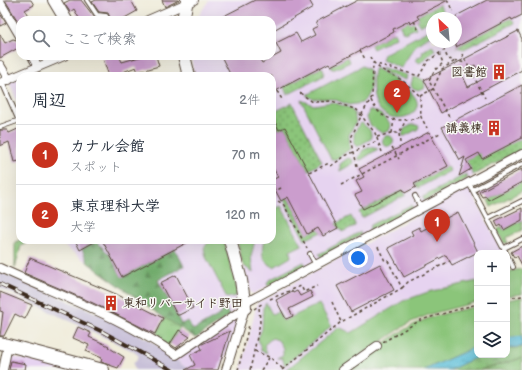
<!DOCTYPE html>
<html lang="ja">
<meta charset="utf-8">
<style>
body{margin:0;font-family:"Balsamiq Sans","Klee One",sans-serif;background:#f2f2f3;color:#1f2937}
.controls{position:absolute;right:12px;bottom:12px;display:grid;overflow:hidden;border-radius:8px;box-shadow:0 4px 16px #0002}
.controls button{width:36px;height:36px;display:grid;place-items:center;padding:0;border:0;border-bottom:1px solid #e0e1e3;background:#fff;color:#1f2937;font:20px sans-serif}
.compass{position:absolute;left:426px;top:12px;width:36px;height:36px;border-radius:50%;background:#fff;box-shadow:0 4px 16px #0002;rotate:334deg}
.you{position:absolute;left:358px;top:258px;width:14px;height:14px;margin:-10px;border:3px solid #fff;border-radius:50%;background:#1a73e8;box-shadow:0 0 0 6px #1a73e833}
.badge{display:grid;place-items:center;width:26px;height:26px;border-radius:50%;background:#c8321e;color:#fff;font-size:13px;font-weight:700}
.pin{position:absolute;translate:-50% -33px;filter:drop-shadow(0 1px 2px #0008)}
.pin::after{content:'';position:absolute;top:21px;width:14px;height:12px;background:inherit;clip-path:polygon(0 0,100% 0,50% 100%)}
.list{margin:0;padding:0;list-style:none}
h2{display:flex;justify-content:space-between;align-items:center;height:52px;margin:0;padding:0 16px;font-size:17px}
h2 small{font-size:13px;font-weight:400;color:#747a83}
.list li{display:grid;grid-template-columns:26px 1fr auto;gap:12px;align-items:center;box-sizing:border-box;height:60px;padding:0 16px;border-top:1px solid #e0e1e3}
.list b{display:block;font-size:15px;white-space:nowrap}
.list p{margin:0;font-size:13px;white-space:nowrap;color:#747a83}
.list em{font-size:13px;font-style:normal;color:#747a83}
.icon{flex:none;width:22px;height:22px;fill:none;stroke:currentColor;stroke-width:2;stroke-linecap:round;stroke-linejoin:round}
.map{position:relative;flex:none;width:522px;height:370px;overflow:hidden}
.search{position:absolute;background:#fff;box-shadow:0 4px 16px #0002;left:16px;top:16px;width:260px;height:44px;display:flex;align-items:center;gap:10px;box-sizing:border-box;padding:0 14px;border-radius:12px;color:#747a83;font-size:15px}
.panel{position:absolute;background:#fff;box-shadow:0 4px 16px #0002;left:16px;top:72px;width:260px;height:172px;border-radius:12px}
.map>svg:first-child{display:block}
</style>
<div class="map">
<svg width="522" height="370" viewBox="0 0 522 370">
<defs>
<pattern id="forest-firs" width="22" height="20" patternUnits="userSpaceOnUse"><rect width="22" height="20" fill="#70aa6a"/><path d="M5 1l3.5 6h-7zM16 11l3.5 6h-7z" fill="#5d8b57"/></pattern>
<pattern id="wetland-marsh" width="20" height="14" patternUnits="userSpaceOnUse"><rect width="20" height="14" fill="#8bc57a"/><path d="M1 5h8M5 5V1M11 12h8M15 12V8" fill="none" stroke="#73a063"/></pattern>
<pattern id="park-tufts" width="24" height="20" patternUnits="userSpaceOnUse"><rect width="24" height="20" fill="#8bc57a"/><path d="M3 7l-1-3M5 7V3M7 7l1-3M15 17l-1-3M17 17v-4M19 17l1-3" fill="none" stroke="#73a063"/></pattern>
<pattern id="garden-dots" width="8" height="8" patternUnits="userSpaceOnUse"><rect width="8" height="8" fill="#8bc57a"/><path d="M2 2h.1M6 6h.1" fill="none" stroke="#73a063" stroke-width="1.8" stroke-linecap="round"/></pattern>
<pattern id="water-ripples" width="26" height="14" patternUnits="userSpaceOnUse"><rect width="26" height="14" fill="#5abed8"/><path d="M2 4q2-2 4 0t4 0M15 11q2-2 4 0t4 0" fill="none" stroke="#4c9baf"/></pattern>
</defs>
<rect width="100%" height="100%" fill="#f6f6f2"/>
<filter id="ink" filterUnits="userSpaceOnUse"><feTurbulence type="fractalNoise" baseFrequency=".025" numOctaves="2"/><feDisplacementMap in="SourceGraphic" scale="8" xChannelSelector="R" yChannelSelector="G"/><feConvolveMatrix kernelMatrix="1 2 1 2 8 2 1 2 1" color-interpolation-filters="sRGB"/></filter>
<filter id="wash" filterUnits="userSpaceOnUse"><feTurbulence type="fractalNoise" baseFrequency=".012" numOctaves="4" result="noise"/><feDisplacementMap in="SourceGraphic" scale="16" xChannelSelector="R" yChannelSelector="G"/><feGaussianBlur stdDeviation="0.9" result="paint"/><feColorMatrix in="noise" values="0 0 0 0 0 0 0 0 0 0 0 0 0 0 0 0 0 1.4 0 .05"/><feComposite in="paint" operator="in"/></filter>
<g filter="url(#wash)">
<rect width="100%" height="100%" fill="#f0ecda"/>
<path fill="#e6d3f0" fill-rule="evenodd" d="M209,0h313v150l-269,144 -3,-3 -13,-51h35v-164h-78l-3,-20h81v-36h-76zM432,18h24v24h-24z
M20,78v30l-11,-26z
M469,187l34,66h-26v28l-49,11 -70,36 -58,42h-59l16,-67z
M56,240h168l14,54 1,14 -43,30 -29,-18z
M235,316l4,1 -18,53h-32l-14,-11z
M13,357l58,13h-65l2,-10z"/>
<path fill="#c8c0d8" d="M0,272l104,44 46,24 39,30h-54l-2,-6 6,-8 -6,-5 -133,-63z"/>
<path fill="#8bc57a" stroke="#63784c" d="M431,29l1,5 -17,12 -14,22 -19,-8 2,-6z
M395,32l1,5 -23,12 -2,-4z
M348,57l2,5 -15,7h-3l-1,-3z
M362,66l6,3c5,11 3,25 -6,34l-13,2 -16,-6h-20l-7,-4z
M380,67l27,8 -1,5 -19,-7z
M375,68c12,7 32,17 40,29 14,22 -41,36 -42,-8 0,-6 -1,-16 2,-21z
M413,77l11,3 1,7 -7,3 -5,-2 -2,-3z
M301,100l13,5 18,-3 18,6 4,5 2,9 -7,13 1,14 -14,10h-5z
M369,110c7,-1 20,9 22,16l-2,5 -7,2 -11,-7 -4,-8z
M362,123l8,7 2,8 -15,9 -3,-3v-10l5,-10z
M413,124l6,2 -1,3 -13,7h-3l2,-7z
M382.5 141a5.5 5.5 0 1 1 11 0a5.5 5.5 0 1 1-11 0Z
M371,147l7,2 -17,11 -3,-1 5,-9z
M348,158l5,2 -1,4 -12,7v-7z
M522,182v9l-31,16 -3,-7z
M281,206l21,39 -12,6 1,6 -17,10c-13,-5 -13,-16 -10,-27h8v-23l3,-8z
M522,220v10l-16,8 2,5h-4l-7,-13 5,-3 2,3z
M20,240h12l-11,6 -6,22v-26z
M210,240h14l14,54 -2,2 -9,2 -21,-41 -2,-9z
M237,240h18l-4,17 2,16 -10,-8z
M522,269v25l-15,2v-21l3,-1v-3z
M477,281v21l-46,12 -22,9 -70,47h-53l53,-43 12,6 52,-32 25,-9z
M522,297v39l-15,2v-38z
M266,303l6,11 6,-3 5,10 36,-17 12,21 -3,4 -43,36 -3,-7h-5l6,-3v-7l-5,-8 -6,-2 -8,7 3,8 -6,-2 -3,-13 4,-9 1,-21z
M477,306v40l-53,24h-76c25,-19 51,-41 81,-52 15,-5 32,-8 48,-12z
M522,358v12h-42z"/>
<path fill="url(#forest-firs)" stroke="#566a44" d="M96,241l13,13 13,23 53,-28 9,17 -26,14 23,44 7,-3 5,9 28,-16 2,-6 3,1 3,7 -33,22 -29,-18 -79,-57 -6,-14z"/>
<path fill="url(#wetland-marsh)" stroke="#63784c" d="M522,347v11l-42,12h-30l31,-15h26v-7z"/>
<path fill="url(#park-tufts)" stroke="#63784c" d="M165,318l15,10 -12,18 -13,-9z"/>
<path fill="url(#garden-dots)" stroke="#63784c" d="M439,4l5,9 -24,13 -4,-6 3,-1 -2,-3z
M394,15l15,6 1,2 3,-1 3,6 -11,5 -2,-1z
M511,18l4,5 -51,26 -8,-2z
M432,45l3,5 -15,13 -5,-3 8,-6 -1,-2z
M322,67l2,5 -1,4 -36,19 -3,-8z
M292,103l30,59 -14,9 -23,-44 -6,3 -7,-17z
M522,138v12l-49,25 -7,-15 13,-7z
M448,166l2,5 -32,17 -3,-4z
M466,174l2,4 -43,23 -2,-4z
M403,190l3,5 -44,23 -3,-6z
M288,198l19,36 12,-6 2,4 -16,8 -21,-40z
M411,205l2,3 -44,23 1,-6z
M351,216l4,8v2l-13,6 -7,-8z
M360,232l1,3 -40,22 -2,-3z
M304,262l2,4 -38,20 -1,-3 2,-3z"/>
<path fill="url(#water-ripples)" stroke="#4a747b" d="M522,336v11l-15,1v-10z
M477,346v9h4l-31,15h-26z"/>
<g id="blocks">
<path fill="#cb9dcd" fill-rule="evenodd" d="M5,0h26l3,5 -9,5 5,10h-13z
M70,0h11l14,18 9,2h-24l-6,-11 -4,3 -6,-9z
M96,0h35l6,11 -16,9h-10l-3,-7 -9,-1 -7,-10z
M162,0h17l-14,7z
M255,0h54l4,7 -41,24v-11h-56z
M358,0h90l-31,16 2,3 -9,5 -1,-3 -16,8 1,3 -63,34 -2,-3 -57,30v-17h-41l-10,-20h37l4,7 19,-10 -5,-10 20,-10 5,9 14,-7 -3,-6 6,-3 -2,-4z
M487,0h35v15l-10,5 -1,-2 -55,29v-31z
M1,15l5,8 -6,3v-10z
M518,31l4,8v31l-81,43 -17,-33zM475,65l8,14 -15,8 -7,-15z
M0,34l5,9 8,-4 7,2v6l-20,11z
M102,56h17l3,6 21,-6h13l3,10 -21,6 -2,-5 -13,5 2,4h-16z
M522,85v53l-40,21 -3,-6 -13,7 5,9 -12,7 6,-19 -5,3 -18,-33z
M272,116l7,14 6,-3 51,97 2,4 -15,8 -5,-8 -11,6 -19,-37 -7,4 -9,-17v-4l6,-3 -6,-11z
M20,128v33l-6,1 -5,-20 -9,4v-16h7l2,3z
M429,132l19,34 -34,18 2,3 -11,6 -2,-4 -40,20 -8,-14 7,-3 -6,-11 8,-4 -5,-8z
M522,169v13l-34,18 -2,-4 -4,1 -3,-5z
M522,208v12l-18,10 -3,-5 -3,2 -3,-6z
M458,212l20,40 -26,13 -6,-10 -42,22 -16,-29 25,-13 -2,-4 8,-4 2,4z
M75,240h23l-18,10z
M102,240h90l-70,37z
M522,246v19l-5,-9 -3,1 -3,-5z
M30,258l86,36 47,24 -8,16 -62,-31 -69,-30z
M380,264l14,26 -43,22 -14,-26z
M176,275l17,33 -14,7h-2l-17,-32z
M292,291l1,2 4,-2 3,5 10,-5 3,6 -24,12 4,7 -7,3 -10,-19z
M0,292l32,13 -7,14 -10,-5 -11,22h-4l3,-24 -3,-1z
M78,327l13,6 -2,4 20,9 -1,1 16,10 -6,11 -17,-6 1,-4 -16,-7 3,-6 -16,-7z
M179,330l11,7 -14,11 -6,-4z
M230,331l-12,39h-33l10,-5 -5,-10 12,-6 -2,-4z
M11,361l15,3 -1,6h-16z"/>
</g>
</g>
<g filter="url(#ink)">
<use href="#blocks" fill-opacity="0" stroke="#56473a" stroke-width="1"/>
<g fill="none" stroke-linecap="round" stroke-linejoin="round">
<defs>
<path id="lane" d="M87,0l10,15 9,1 2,4
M31,70l2,6
M2,82l17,39
M0,127l20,-7
M469,183l37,70
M473,190l49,-26
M415,196l6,12
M488,218l34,-17
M504,248l18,-9
M310,254l6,11
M507,255l6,12"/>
<path id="street" d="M0,2l20,34
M148,20l46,-20
M32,56l6,11
M0,65l9,15
M0,83l64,-27
M0,268c60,28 122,49 176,87l69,-47
M245,303l277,-149
M3,370l5,-25
M226,370l19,-62
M343,370l34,-24"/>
<path id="secondary" d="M54,0l12,20
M183,20l4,-20
M184,56l5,20
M230,240l11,40 4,28
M0,343l103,27"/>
</defs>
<use href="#lane" stroke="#56473a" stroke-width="6"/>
<use href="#street" stroke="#56473a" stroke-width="10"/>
<use href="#secondary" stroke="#56473a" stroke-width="14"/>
<path stroke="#56473a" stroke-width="1.5" stroke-dasharray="3 3" stroke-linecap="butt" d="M447,0l6,11
M343,6l1,1
M414,21l5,10
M360,50l5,9
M439,53l4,10 -9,8 -5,10 20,36
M462,54l23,44
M370,57c7,13 17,15 30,22 7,5 13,11 20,17l1,21 6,11
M277,91l6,10
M300,93l13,9 19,-1 25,9 18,23 7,19
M420,96l13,-7 9,-20 13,-8
M371,100c10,23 29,22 50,17
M392,133l2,-14
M377,137l14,-4h7
M400,143l-1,-10 7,-13
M392,147l7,12
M331,166l14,-10 32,-15
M357,166l-6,-28 11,-24 10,-17 1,-34 46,13 9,-15 16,-11 4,9 18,4
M309,173l20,-10
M341,185l101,-53
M273,192l10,-5
M278,201l6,4 23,43
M402,288l6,-6 42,-21
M507,298l15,-2
M270,299l31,-13 3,6 13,-6
M332,302l9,20
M254,309l9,-6
M383,342l38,-22 56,-16
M255,351l16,7 12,11
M238,370l11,-45
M250,370l10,-47 -1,-17
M261,370l8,-12
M282,370l59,-48 61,-34 -14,-27h-3l-8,-16"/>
<use href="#lane" stroke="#fff" stroke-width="4"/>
<use href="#street" stroke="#fff" stroke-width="8"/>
<use href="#secondary" stroke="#fff" stroke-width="12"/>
<defs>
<path id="rail" d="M0,284l103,48 69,38"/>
</defs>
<use href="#rail" stroke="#3b2a1e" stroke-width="4"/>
<use href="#rail" stroke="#f6f6f2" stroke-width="2.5" stroke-dasharray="8" stroke-linecap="butt"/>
</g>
</g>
<defs>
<symbol id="building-bare" viewBox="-9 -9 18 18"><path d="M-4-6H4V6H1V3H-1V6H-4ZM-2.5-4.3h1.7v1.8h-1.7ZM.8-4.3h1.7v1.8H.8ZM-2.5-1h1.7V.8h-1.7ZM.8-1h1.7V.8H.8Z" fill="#c8321e" stroke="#f6f6f2" stroke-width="2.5" paint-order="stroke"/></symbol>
</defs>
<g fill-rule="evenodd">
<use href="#building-bare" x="488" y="61" width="22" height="22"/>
<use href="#building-bare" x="483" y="117" width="22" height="22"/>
<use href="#building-bare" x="100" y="292" width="22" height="22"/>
</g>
<g text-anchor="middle" stroke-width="3" stroke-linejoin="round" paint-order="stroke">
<g font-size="12" font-weight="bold" fill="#3b2a1e" stroke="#f6f6f2" text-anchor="end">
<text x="487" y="76">図書館</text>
<text x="482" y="132">講義棟</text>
<text x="123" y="307" text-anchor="start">東和リバーサイド野田</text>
</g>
</g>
</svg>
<div class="controls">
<button>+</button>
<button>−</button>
<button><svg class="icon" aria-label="layers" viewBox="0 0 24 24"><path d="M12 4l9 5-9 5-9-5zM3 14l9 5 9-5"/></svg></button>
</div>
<svg class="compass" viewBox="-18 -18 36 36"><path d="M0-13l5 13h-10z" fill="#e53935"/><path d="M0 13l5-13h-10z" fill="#747a83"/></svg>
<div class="you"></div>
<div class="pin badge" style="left:437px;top:242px">1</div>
<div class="pin badge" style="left:397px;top:113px">2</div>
<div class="search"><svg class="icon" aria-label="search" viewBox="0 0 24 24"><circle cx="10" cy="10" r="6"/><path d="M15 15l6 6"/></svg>ここで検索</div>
<section class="panel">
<h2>周辺<small>2件</small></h2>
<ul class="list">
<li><span class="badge">1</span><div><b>カナル会館</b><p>スポット</p></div><em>70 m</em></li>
<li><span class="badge">2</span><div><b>東京理科大学</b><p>大学</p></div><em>120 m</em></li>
</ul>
</section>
</div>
